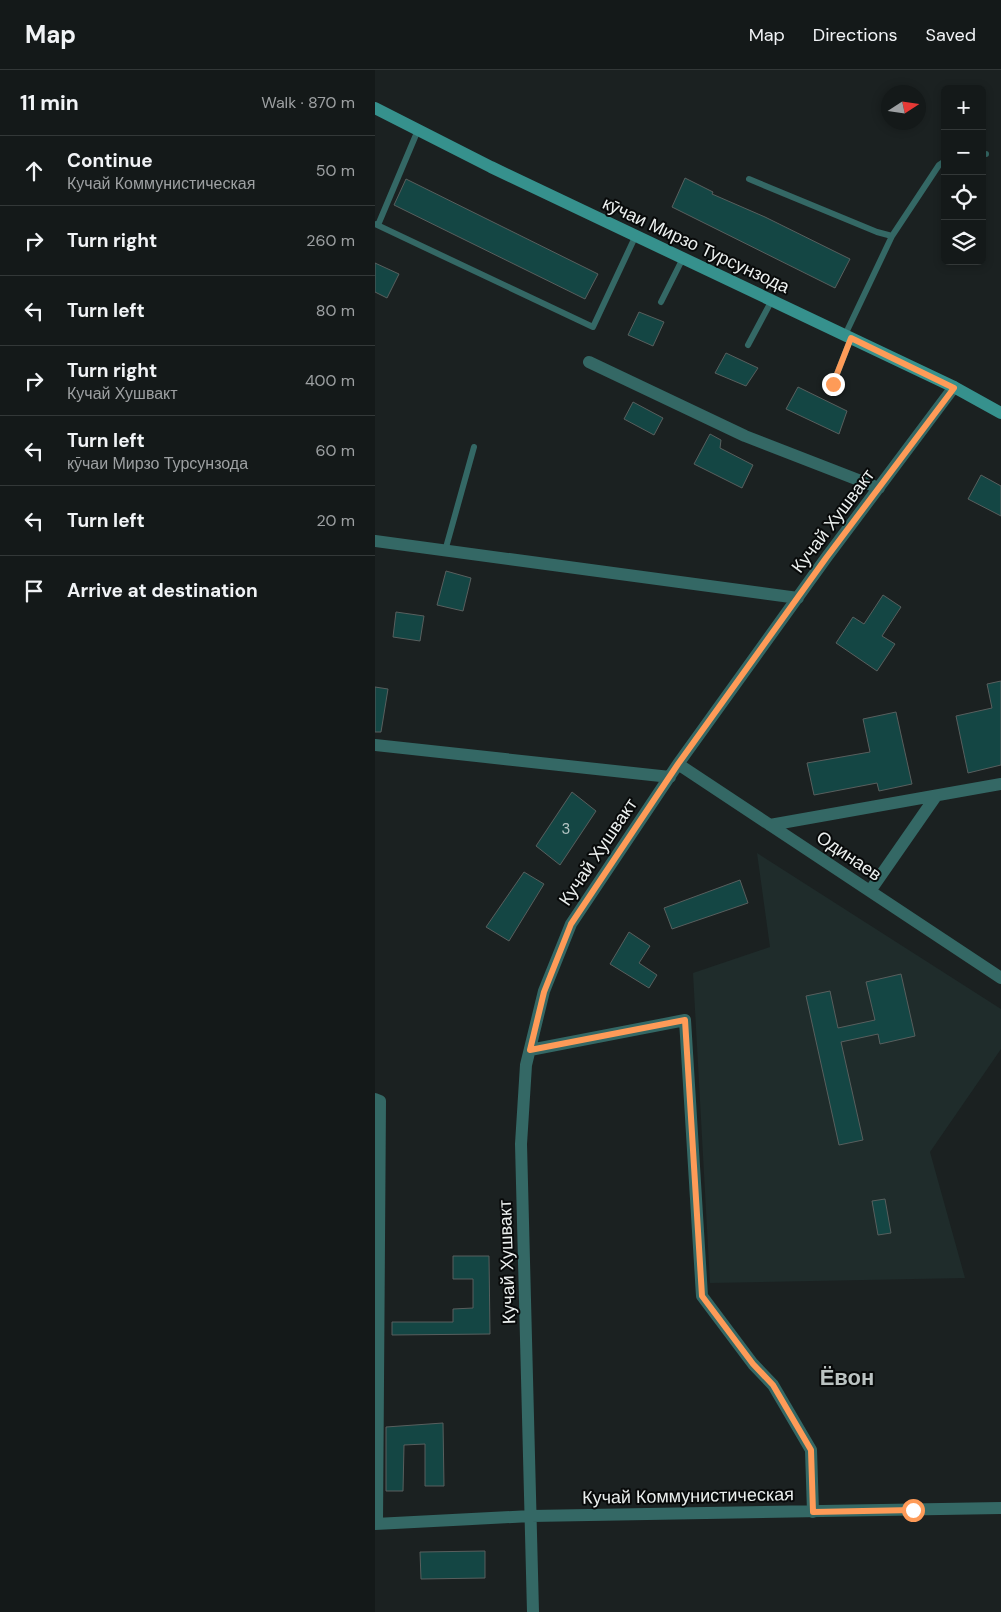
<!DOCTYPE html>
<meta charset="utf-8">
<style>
body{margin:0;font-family:"DM Sans",sans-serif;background:#212626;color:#f1f3f6}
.controls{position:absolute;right:15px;top:15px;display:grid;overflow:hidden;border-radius:8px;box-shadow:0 2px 8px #0003}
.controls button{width:45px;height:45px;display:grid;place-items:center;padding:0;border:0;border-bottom:1px solid #333838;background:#141919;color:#f1f3f6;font:25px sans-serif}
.compass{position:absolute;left:506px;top:15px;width:45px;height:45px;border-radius:50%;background:#141919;box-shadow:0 2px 8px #0003;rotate:78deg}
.stop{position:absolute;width:15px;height:15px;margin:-11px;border:4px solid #fe9b58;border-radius:50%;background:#fff}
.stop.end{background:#fe9b58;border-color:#fff;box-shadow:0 1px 5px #0008}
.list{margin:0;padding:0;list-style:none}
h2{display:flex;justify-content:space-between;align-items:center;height:65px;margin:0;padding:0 20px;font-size:21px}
h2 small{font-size:16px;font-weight:400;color:#9da0a2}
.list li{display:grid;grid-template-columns:32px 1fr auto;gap:15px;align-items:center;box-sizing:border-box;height:70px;padding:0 20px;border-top:1px solid #333838}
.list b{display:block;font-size:19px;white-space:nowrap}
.list p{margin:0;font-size:16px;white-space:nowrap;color:#9da0a2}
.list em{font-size:16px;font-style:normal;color:#9da0a2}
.icon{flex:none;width:28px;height:28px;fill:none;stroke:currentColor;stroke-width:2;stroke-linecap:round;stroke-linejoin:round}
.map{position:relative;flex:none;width:626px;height:1542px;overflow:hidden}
header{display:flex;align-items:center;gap:30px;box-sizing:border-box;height:70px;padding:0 25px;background:#141919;border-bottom:1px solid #333838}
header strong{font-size:24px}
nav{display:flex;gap:28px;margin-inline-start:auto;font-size:18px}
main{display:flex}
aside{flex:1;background:#141919}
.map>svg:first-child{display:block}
</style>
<header>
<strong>Map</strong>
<nav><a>Map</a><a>Directions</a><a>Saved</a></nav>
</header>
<main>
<aside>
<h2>11 min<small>Walk · 870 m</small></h2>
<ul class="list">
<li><svg class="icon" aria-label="ahead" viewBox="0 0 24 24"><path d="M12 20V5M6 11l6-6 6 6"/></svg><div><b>Continue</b><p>Кучай Коммунистическая</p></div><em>50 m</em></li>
<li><svg class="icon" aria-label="right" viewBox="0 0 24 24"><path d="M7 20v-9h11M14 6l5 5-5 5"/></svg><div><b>Turn right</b></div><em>260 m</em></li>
<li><svg class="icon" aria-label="left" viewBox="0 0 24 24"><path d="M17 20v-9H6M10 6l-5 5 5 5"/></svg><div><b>Turn left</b></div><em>80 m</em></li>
<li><svg class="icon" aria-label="right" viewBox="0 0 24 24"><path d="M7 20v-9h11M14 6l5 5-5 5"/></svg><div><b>Turn right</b><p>Кучай Хушвакт</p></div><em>400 m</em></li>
<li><svg class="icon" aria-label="left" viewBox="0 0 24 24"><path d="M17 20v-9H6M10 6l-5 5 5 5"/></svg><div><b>Turn left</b><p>кӯчаи Мирзо Турсунзода</p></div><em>60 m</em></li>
<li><svg class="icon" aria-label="left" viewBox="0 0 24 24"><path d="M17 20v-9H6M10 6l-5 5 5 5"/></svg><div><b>Turn left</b></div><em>20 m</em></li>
<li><svg class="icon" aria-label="arrive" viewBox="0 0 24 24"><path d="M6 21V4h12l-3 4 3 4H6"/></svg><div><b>Arrive at destination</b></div></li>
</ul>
</aside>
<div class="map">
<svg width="626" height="1542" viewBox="0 0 626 1542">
<rect width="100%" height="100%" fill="#1b2121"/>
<path fill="#1f2c2b" d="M382,783l244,156v40l-71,103 35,126 -255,5 -17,-310 77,-26z"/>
<path fill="#144644" stroke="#585f5e" d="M310,108l28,14 -1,2 53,23 85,42 -15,29 -163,-81z
M31,109l192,95 -13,25 -191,-94z
M0,193l24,11 -12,24 -12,-6z
M264,242l25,10 -11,24 -25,-11z
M351,283l32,15 -12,18 -31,-13z
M423,317l49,24 -8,23 -53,-25z
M258,332l30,16 -9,17 -30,-16z
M335,364l11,6 -1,8 33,17 -11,23 -48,-24z
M606,405l20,11v30l-33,-17z
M71,501l25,7 -8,33 -26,-6z
M508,525l18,12 -19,29 13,8 -18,27 -41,-28 17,-26 11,7z
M21,542l28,4 -4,25 -27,-4z
M626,611v84l-33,8 -12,-57 36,-8 -5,-24z
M0,617l13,2 -7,43h-6z
M521,642l16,72 -33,7 -2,-8 -63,12 -7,-32 63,-11 -7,-33z
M197,722l24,19 -36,54 -24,-19z
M149,802l20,12 -35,57 -23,-14z
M365,810l8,23 -76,26 -8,-21z
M254,862l21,14 -11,17 18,12 -8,13 -39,-24z
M526,904l14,62 -35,8 -2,-10 -37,8 22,98 -24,5 -33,-149 24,-5 8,37 37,-8 -9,-38z
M510,1129l6,34 -13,2 -6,-34z
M78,1186h36l1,78 -98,1v-13h61v-13l20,-1v-29h-20z
M68,1353l1,63h-19v-42l-21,1 -1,46h-17v-64z
M110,1481v27l-64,1 -1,-27z"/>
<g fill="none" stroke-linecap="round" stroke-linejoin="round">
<path stroke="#346865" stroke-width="6" d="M607,84h4
M374,109l128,53 15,4 -47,99
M0,154l218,103 43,-92
M3,155l40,-95
M517,166l47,-71 6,-4
M286,232l22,-44
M373,275l24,-45
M458,314l18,-46
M70,481l29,-104"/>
<path stroke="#346865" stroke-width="12" d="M214,292l156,74 134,52
M0,471l423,57
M0,675l295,32
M303,694l323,214
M395,755l231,-41
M495,821l66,-95
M155,980l155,-30 17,276 51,68 20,21 38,65 2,62
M0,1029l5,2 -3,422
M0,1454l156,-8 470,-8
M158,1542l-12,-468 5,-79 18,-74 27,-67 107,-160 148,-206 128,-171"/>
<path stroke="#36918d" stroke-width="12" d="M0,38l116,59 463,220 47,26"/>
</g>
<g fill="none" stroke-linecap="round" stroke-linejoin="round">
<path stroke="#fe9b58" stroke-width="6" d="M458,314l18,-46 103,50 -128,170 -148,206 -107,160 -27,68 -14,58 155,-30 17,276 51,68 20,21 38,65 2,62 100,-2"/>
</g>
<g text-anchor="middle" stroke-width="4" stroke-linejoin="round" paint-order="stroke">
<g font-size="15" fill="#b5c5c4">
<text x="191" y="764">3</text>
</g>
<g font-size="18" fill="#ebefee" stroke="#080a0a">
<text transform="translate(321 175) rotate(25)" y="6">кӯчаи Мирзо Турсунзода</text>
<text transform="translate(458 451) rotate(-53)" y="6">Кучай Хушвакт</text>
<text transform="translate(223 782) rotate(-56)" y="6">Кучай Хушвакт</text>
<text transform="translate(474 786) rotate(34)" y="6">Одинаев</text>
<text transform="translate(132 1192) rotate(-92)" y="6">Кучай Хушвакт</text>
<text transform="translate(313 1426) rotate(-1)" y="6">Кучай Коммунистическая</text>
</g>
<g font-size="22" font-weight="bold" fill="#bbc3c2" stroke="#080a0a">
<text x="472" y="1315">Ёвон</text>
</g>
</g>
</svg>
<div class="controls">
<button>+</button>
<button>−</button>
<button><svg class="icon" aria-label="locate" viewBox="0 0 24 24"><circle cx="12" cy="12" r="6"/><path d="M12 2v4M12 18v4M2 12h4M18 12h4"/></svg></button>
<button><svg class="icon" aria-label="layers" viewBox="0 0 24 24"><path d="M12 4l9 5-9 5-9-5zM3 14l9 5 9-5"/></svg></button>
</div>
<svg class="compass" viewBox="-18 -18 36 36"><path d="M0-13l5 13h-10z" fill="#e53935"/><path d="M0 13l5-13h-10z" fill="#9da0a2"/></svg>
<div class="stop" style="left:538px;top:1440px"></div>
<div class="stop end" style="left:458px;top:314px"></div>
</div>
</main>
